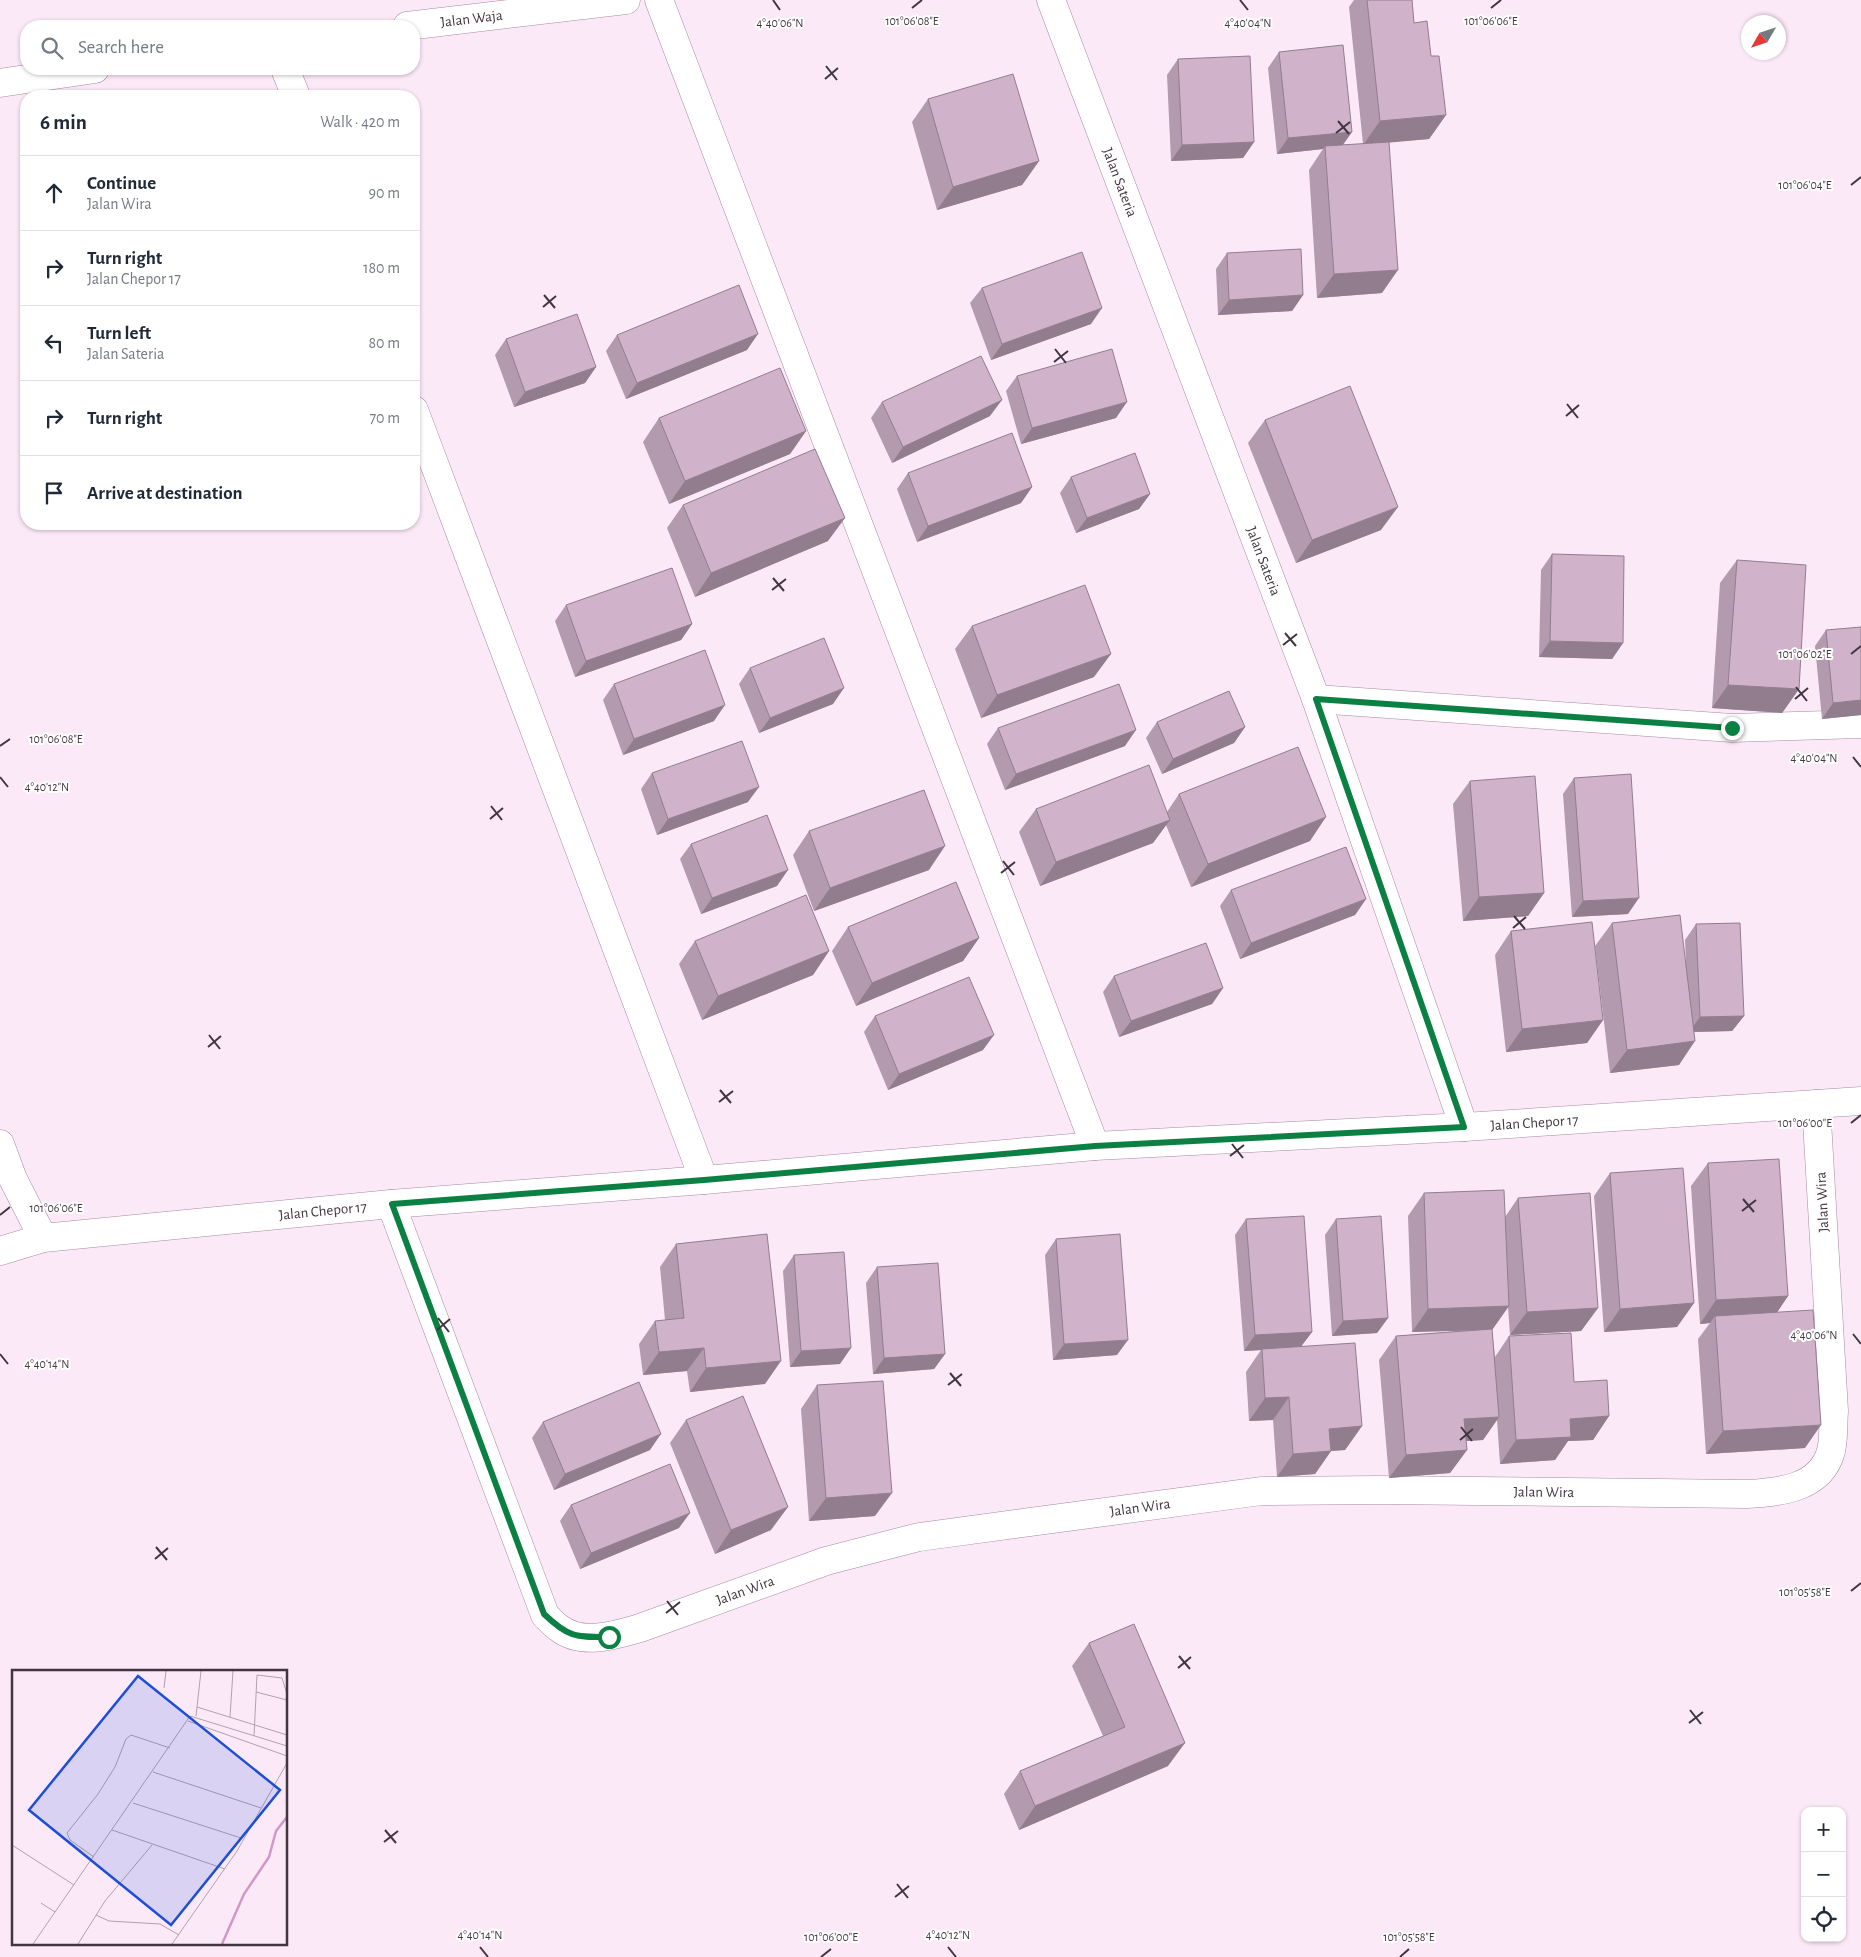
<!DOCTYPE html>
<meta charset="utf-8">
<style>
body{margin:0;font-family:"Alegreya Sans",sans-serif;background:#f2f2f3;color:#1f2937}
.controls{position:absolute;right:15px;bottom:15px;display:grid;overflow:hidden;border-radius:10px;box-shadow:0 1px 4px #0004}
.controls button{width:45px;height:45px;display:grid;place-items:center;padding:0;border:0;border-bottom:1px solid #e0e1e3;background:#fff;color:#1f2937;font:25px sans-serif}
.compass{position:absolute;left:1741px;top:15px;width:45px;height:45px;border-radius:50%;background:#fff;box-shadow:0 1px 4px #0004;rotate:231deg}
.stop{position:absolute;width:15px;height:15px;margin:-11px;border:4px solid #0b8043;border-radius:50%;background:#fff}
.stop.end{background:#0b8043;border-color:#fff;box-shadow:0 1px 5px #0008}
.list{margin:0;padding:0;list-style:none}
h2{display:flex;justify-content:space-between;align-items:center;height:65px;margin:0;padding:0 20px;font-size:21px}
h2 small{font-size:16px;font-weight:400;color:#747a83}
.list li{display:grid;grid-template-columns:32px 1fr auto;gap:15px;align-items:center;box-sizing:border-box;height:75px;padding:0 20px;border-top:1px solid #e0e1e3}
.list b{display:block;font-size:19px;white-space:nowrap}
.list p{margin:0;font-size:16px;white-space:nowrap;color:#747a83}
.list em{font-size:16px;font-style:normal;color:#747a83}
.icon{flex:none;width:28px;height:28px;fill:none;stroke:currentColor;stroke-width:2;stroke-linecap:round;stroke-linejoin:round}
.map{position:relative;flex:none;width:1861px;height:1957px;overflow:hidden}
.search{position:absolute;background:#fff;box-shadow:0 1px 4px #0004;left:20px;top:20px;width:400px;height:55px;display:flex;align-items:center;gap:12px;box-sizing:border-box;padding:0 18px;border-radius:20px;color:#747a83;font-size:19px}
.panel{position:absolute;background:#fff;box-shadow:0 1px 4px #0004;left:20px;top:90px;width:400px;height:440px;border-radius:20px}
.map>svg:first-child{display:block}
</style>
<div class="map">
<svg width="1861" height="1957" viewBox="0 0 1861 1957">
<rect width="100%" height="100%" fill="#fce9f8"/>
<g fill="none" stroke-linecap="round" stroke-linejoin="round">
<defs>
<g id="minor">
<path d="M659,0l436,1146"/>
<path id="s1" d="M1051,0l265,699 148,428"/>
<path id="s2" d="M407,26l219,-26"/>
<path d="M285,69l11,27"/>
<path d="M0,83l95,-14"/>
<path d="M414,410l290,770"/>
<path d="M1316,699l416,29 129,-4"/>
<path id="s3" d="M391,1204l154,411c4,4 9,10 14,13 23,18 57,7 81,0l186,-67 93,-24 342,-46 118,-1 368,4c32,-2 74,-5 84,-43 3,-12 2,-27 3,-40l-18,-307"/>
</g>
<g id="tertiary">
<path d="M0,1144l13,35 30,59"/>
<path id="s4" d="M0,1251l43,-13 348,-34 313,-24 391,-34 369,-19 397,-26"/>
</g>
</defs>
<use href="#minor" stroke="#a68aa2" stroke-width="29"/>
<use href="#tertiary" stroke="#a68aa2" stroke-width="29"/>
<use href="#minor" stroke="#fff" stroke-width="28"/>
<use href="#tertiary" stroke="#fff" stroke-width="28"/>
</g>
<path fill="#b39aaf" d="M1354,0h58l2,23 17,33 15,59 -17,24 -42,3 -5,151 -65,5 -8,-128 14,-21 -46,5 -9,-86 11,-16 73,80 -9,13 20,-1 -14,-137z
M1178,59l76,83 -11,16 -72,3 -4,-86z
M928,99l111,62 -17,24 -85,25 -25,-88z
M1227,253l76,42 -11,16 -74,4 -2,-46z
M982,288l109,36 -100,36 -21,-57z
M617,335l130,15 -121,49 -20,-48z
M506,339l90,28 -11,16 -71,24 -19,-52z
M1017,376l99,42 -95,26 -15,-53z
M882,402l108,14 -98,47 -21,-45z
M659,418l147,13 -16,23 -121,50 -26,-62z
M1265,420l116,110 -85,33 -48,-120z
M908,473l124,14 -11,16 -104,39 -20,-53z
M1071,477l79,17 -11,15 -63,24 -16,-40z
M683,505l145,36 -133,56 -28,-69z
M1552,554l71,89 -11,16 -73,-2 2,-87z
M1737,560l62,129 -17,24 -70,-5 8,-125z
M566,605l126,19 -11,16 -106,37 -20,-56z
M972,626l122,51 -113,41 -26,-69z
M1826,630l35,85 -39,4 -7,-73z
M750,668l83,36 -74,29 -20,-49z
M614,684l100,37 -91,34 -20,-55z
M1157,722l88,5 -11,16 -72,31 -16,-36z
M998,728l127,18 -120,44 -18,-46z
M652,773l96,29 -91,33 -16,-46z
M1574,778l54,136 -56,3 -9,-123z
M1470,781l74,112 -16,23 -65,5 -10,-117z
M1179,794l131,47 -119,46 -25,-62 -13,18 -113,43 -21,-54 17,-23 131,3z
M809,831l120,39 -115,41 -21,-56z
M691,844l86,42 -76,28 -21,-55z
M1231,890l135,9 -11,16 -115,44 -20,-53z
M1612,923l74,40 -1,-23 11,-16 48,92 -12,15 -38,1 -15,33 -69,8 -15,-127z
M848,927l131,11 -16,23 -107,45 -24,-55z
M1511,931l92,89 -16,23 -81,9 -11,-97z
M695,941l134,10 -16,24 -111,45 -23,-56z
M1114,976l109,12 -11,16 -93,33 -16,-45z
M875,1016l108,34 -95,40 -24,-58z
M1708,1163l80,133 -11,16 28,136 -99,6 -8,-115 12,-16 -10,1 -9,-138z
M1610,1173l84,130 -17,24 -73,5 -10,-136z
M1424,1193l81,24 13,-19 80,110 -17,23 -71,4 -2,-28 -16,23 3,27 14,-21 65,46 35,34 -16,24 -25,1 -13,19 -55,4 -3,-44 -14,20 -17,1 1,9 -17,23 -61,5 -10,-118 17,-24 77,-6 -61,2 -4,-116z
M1246,1219l66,113 -11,14 61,80 -17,24 -14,1 -16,23 -38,3 -4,-57 -24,1 -3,-49 15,-22 -17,1 -9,-116z
M1336,1219l52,99 -11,15 -45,3 -7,-101z
M1056,1239l61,116 -64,5 -8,-105z
M676,1244l89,140 -75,8 -3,-21 -44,4 -4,-31 16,-23 10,-1 -5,-53z
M794,1255l46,109 -50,3 -7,-96z
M877,1267l68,87 -11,15 -61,5 -7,-91z
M817,1385l58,131 -66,5 -8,-112z
M686,1420l85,110 -56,24 -45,-111z
M543,1422l107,28 -96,40 -22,-52z
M571,1505l108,23 -99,41 -20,-48z
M1089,1643l79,123 -149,64 -15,-36 16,-23 83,-35 -31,-70z"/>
<path fill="#927d8e" d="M1446,115l-17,24 -66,6 17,-24z
M1352,132l-11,15 -16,-1 -2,3 -46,5 11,-16z
M1254,142l-11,16 -72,3 11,-16z
M1039,161l-17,24 -85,25 16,-23z
M1398,270l-16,23 -65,5 17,-24z
M1303,295l-11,16 -74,4 11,-15z
M1102,308l-11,16 -100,36 11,-16z
M758,334l-11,16 -121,49 11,-16z
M596,367l-11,16 -71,24 11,-15z
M1002,400l-12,16 -98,47 11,-16z
M1127,402l-11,16 -95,26 11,-16z
M806,431l-16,23 -121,50 16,-23z
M1032,487l-11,16 -104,39 11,-16z
M1150,494l-11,15 -63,24 11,-15z
M1398,507l-17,23 -85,33 16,-23z
M845,518l-17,23 -133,56 16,-24z
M692,624l-11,16 -106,37 11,-16z
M1550,641l73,2 -11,16 -73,-2z
M1111,654l-17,23 -113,41 16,-23z
M1728,685l71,4 -17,24 -70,-5z
M844,688l-11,16 -74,29 11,-15z
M1861,700v15l-39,4 11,-16z
M725,705l-11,16 -91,34 11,-16z
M1245,727l-11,16 -72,31 11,-15z
M1136,730l-11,16 -120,44 11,-16z
M759,787l-11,15 -91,33 11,-16z
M1326,817l-16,24 -119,46 17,-23z
M1170,820l-17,23 -113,43 16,-24z
M945,846l-16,24 -115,41 16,-23z
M788,870l-11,16 -76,28 11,-16z
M1544,893l-16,23 -65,5 16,-24z
M1639,898l-11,16 -56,3 11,-16z
M1366,899l-11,16 -115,44 11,-16z
M979,938l-16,23 -107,45 16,-23z
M829,951l-16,24 -111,45 16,-24z
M1223,988l-11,16 -93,33 12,-16z
M1744,1016l-12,15 -43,1 11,-15z
M1603,1020l-16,23 -81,9 16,-23z
M994,1035l-11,15 -95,40 11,-16z
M1695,1041l-16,24 -69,8 17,-23z
M1788,1296l-16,24 -57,-4 -5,7 -10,1 16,-24z
M1694,1303l-17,24 -73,5 16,-23z
M1509,1306l-17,24 -80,2 16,-23z
M1598,1308l-17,23 -71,4 17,-23z
M1388,1318l-11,15 -45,3 11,-15z
M1312,1332l-12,16 -56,3 11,-16z
M1128,1340l-11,15 -64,5 11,-16z
M704,1348l-17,23 -44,4 16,-23z
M851,1348l-11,16 -50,3 11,-16z
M945,1354l-11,15 -61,5 11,-16z
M781,1361l-16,23 -75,8 16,-24z
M1289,1397l-16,23 -24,1 16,-23z
M1609,1416l-16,24 -25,1 -13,19 -55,4 16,-24 54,-21z
M1499,1417l-16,23 -35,2 16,-23z
M1821,1425l-16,23 -99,6 17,-23z
M1362,1426l-17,24 -32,2 16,-23z
M661,1434l-11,16 -96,40 11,-16z
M1467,1450l-17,23 -61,5 17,-23z
M1331,1451l-16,23 -38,3 16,-23z
M892,1493l-17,23 -66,5 17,-23z
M788,1507l-17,23 -56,24 16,-24z
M690,1513l-11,15 -99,41 11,-16z
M1185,1743l-17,23 -149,64 16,-24z"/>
<path fill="#d0b3cb" stroke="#927d8e" d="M1367,0h45l2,23 13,-2 4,35h8l7,59 -66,6z
M1343,45l9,87 -64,6 -9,-86z
M1250,56l4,86 -72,3 -4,-86z
M1013,74l26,87 -86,26 -25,-88z
M1389,142l9,128 -64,4 -9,-128z
M1301,249l2,46 -74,5 -2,-47z
M1082,252l20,56 -100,36 -20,-56z
M739,285l19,49 -121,49 -20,-48z
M577,314l19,53 -71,25 -19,-53z
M1112,349l15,53 -95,26 -15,-52z
M981,356l21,44 -99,47 -21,-45z
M780,368l26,63 -121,50 -26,-63z
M1350,386l48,121 -86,33 -47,-120z
M1012,433l20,54 -104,39 -20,-53z
M815,449l30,69 -134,55 -28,-68z
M1135,453l15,41 -63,24 -16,-41z
M1552,554l72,2 -1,87 -73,-2z
M1737,560l69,5 -7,124 -71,-4z
M672,568l20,56 -106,37 -20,-56z
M1085,585l26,69 -114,41 -25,-69z
M1861,627v73l-28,3 -7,-73z
M824,638l20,50 -74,30 -20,-50z
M705,650l20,55 -91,34 -20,-55z
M1119,684l17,46 -120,44 -18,-46z
M1229,691l16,36 -72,32 -16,-37z
M742,741l17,46 -91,32 -16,-46z
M1298,747l28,70 -118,47 -29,-70z
M1149,765l21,55 -114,42 -20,-53z
M1631,774l8,124 -56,3 -9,-123z
M1535,776l9,117 -65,4 -9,-116z
M924,790l21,56 -115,42 -21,-57z
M767,815l21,55 -76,28 -21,-54z
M1346,847l20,52 -115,44 -20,-53z
M956,882l23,56 -107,45 -24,-56z
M806,895l23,56 -111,45 -23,-55z
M1680,915l15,126 -68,9 -15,-127z
M1592,922l11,98 -81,9 -11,-98z
M1740,923l4,93 -44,1 -4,-93z
M1206,943l17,45 -92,33 -17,-45z
M969,977l25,58 -95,39 -24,-58z
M1779,1159l9,137 -72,4 -8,-137z
M1683,1168l11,135 -74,6 -10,-136z
M1504,1190l5,116 -81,3 -4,-116z
M1590,1193l8,115 -71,4 -9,-114z
M1304,1216l8,116 -57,3 -9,-116z
M1381,1216l7,102 -45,3 -7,-102z
M767,1234l14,127 -75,7 -2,-20 -45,4 -4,-31 29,-3 -8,-74z
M1120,1234l8,106 -64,4 -8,-105z
M844,1252l7,96 -50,3 -7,-96z
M938,1263l7,91 -61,4 -7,-91z
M1813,1310l8,115 -98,6 -8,-115z
M1492,1329l7,88 -35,2 3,31 -61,5 -10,-119z
M1571,1333l3,49 33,-2 2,36 -39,3 1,18 -55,3 -7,-104z
M1355,1343l7,83 -33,3 2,22 -38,3 -4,-57 -24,1 -3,-49z
M883,1381l9,112 -66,5 -9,-113z
M639,1382l22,52 -96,40 -22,-52z
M743,1396l45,111 -57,23 -45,-110z
M670,1464l20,49 -99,40 -20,-48z
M1134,1624l51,119 -150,63 -15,-35 105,-44 -36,-84z"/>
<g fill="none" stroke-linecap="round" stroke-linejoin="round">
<path stroke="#0b8043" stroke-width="6" d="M609,1637c-33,0 -40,1 -65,-23l-152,-410 312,-24 391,-34 369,-19 -148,-428 416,29"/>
</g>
<path fill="none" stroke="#41353f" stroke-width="2" d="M773,0l7,10M1240,0l8,10M912,8l10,-8M1491,8l10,-8M826,66l11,14M825,79l13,-11M1338,121l11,13M1336,133l14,-11M1851,185l10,-8M544,295l11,13M543,307l13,-11M1055,349l11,14M1054,362l14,-11M1567,404l11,14M1566,416l13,-11M773,578l11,13M772,590l14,-11M1285,633l11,13M1283,645l14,-11M1851,654l10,-8M1796,687l11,14M1795,699l13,-11M0,746l10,-7M1853,757l8,10M0,777l8,10M491,806l11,14M490,819l13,-11M1003,861l11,14M1001,873l14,-11M1514,916l11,13M1513,928l13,-11M209,1035l11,14M208,1047l13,-11M720,1090l11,13M719,1102l14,-11M1851,1123l10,-8M1232,1144l11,14M1230,1156l14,-11M1743,1199l11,13M1742,1211l14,-11M0,1215l10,-8M438,1318l11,14M437,1330l13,-11M1853,1334l8,10M0,1354l8,10M950,1373l11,13M948,1385l14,-11M1461,1427l11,14M1460,1440l13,-11M156,1547l11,13M155,1559l13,-11M1851,1591l10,-8M667,1601l11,14M666,1613l14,-11M1179,1656l11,13M1178,1668l13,-11M1690,1710l11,14M1689,1723l14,-11M385,1830l11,13M384,1842l14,-11M897,1884l11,14M895,1897l14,-11M480,1947l8,10M948,1947l8,10M821,1957l10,-8M1400,1957l9,-8"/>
<g text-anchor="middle" stroke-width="4" stroke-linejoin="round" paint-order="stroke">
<g font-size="15" fill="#41353f" stroke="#fff">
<text dy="5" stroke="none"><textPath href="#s2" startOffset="65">Jalan Waja</textPath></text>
<text dy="5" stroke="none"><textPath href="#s1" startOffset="195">Jalan Sateria</textPath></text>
<text dy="5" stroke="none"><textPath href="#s1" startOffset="600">Jalan Sateria</textPath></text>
<text dy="5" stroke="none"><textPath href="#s4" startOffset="1541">Jalan Chepor 17</textPath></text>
<text transform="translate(1822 1202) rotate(-93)" y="5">Jalan Wira</text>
<text dy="5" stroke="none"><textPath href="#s4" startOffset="326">Jalan Chepor 17</textPath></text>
<text dy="5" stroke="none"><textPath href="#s3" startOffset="1464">Jalan Wira</textPath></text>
<text dy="5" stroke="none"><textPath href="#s3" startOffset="1059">Jalan Wira</textPath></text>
<text dy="5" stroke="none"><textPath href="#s3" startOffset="654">Jalan Wira</textPath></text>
</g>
</g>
<g transform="translate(12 1670)">
<rect width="275" height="275" fill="#fce9f8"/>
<path fill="none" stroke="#d197c9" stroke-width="2.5" d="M210,274l22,-50 25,-37 7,-26 11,-14"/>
<path fill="none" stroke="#b1a1ae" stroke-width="1" d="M152,18l2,-17M244,22l31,8M185,37l90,28M184,46l5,-45M218,47l3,-46M176,51l99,35M242,66l3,-61 25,3 5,16M141,102l108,36M121,133l108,35M100,160l113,39M0,175l62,40M82,187l-24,-17 -3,-7 31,-39 17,-27 11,-28 5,-4 39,13M29,233l14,9M84,245l13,6 51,3 19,11M21,274l157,-228 97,30M66,274l27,-43 47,-56M160,274l65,-93 50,-88"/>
<path fill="#1d4ed8" fill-opacity="0.15" stroke="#1d4ed8" stroke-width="2.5" d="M126,6l142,114 -109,135 -142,-115z"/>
<rect width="275" height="275" fill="none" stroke="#41353f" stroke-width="2.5"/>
</g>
<g font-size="12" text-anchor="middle" fill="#41353f" stroke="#fff" stroke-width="4" stroke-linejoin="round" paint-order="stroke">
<text x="912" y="25">101°06'08"E</text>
<text x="1491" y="25">101°06'06"E</text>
<text x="780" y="27">4°40'06"N</text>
<text x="1248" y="27">4°40'04"N</text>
<text x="1805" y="189">101°06'04"E</text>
<text x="1805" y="658">101°06'02"E</text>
<text x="56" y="743">101°06'08"E</text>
<text x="1814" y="762">4°40'04"N</text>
<text x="47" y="791">4°40'12"N</text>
<text x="1805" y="1127">101°06'00"E</text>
<text x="56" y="1212">101°06'06"E</text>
<text x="1814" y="1339">4°40'06"N</text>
<text x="47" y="1368">4°40'14"N</text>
<text x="1805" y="1596">101°05'58"E</text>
<text x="480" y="1939">4°40'14"N</text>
<text x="948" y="1939">4°40'12"N</text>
<text x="831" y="1941">101°06'00"E</text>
<text x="1409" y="1941">101°05'58"E</text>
</g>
</svg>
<div class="controls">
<button>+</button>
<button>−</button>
<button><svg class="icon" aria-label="locate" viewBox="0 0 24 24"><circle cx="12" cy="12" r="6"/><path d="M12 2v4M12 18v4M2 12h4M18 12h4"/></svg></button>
</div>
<svg class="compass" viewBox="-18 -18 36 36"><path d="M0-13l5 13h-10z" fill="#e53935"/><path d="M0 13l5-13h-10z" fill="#747a83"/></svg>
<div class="stop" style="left:609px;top:1637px"></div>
<div class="stop end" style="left:1732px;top:728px"></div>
<div class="search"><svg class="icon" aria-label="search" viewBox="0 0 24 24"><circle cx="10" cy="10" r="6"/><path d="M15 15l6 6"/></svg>Search here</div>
<section class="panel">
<h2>6 min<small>Walk · 420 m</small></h2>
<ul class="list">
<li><svg class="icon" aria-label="ahead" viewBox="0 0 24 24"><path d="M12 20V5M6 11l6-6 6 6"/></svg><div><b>Continue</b><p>Jalan Wira</p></div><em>90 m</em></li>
<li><svg class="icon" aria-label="right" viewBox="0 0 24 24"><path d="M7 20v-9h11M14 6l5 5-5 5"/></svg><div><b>Turn right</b><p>Jalan Chepor 17</p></div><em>180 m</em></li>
<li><svg class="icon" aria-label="left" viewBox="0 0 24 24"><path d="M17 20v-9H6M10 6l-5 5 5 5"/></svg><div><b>Turn left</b><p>Jalan Sateria</p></div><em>80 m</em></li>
<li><svg class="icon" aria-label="right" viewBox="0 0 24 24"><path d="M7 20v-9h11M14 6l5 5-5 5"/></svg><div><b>Turn right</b></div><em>70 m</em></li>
<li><svg class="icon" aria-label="arrive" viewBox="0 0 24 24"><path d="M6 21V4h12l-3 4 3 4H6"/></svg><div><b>Arrive at destination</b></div></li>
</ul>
</section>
</div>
